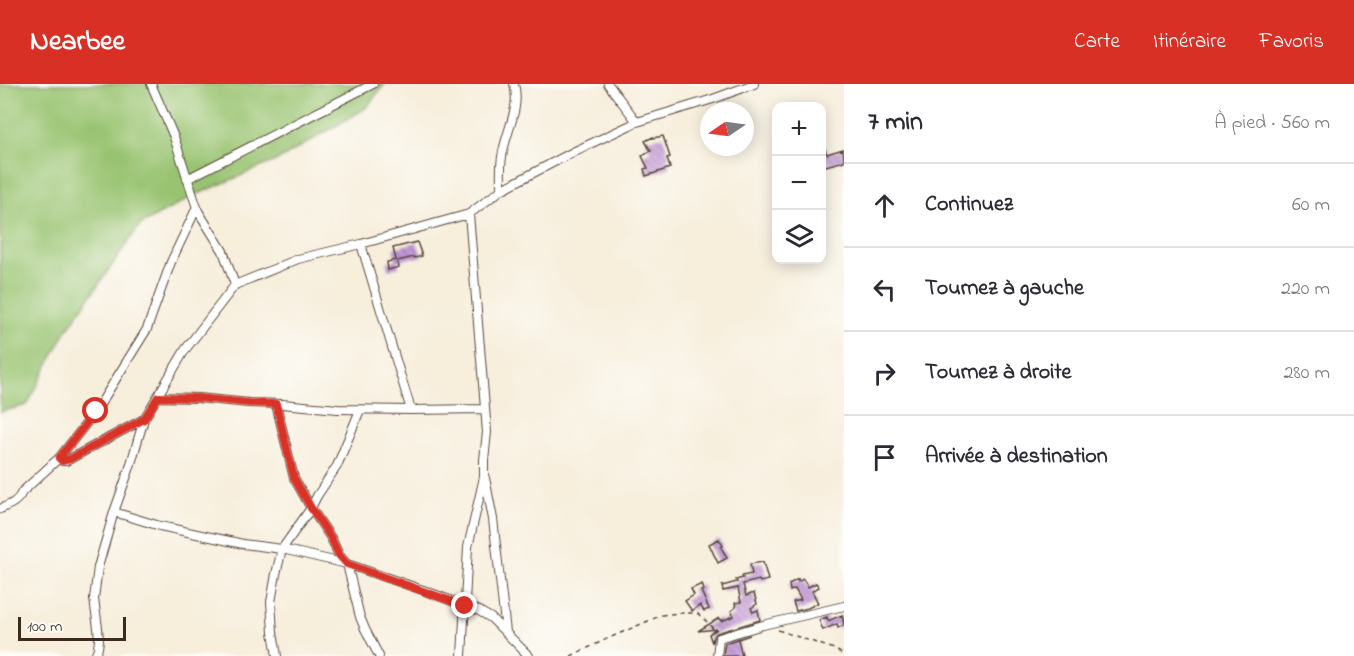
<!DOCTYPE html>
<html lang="fr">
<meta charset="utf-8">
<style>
body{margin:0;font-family:"Indie Flower",sans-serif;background:#f7f7f7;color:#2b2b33}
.controls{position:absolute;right:18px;top:18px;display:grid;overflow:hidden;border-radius:12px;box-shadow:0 3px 15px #0003}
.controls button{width:54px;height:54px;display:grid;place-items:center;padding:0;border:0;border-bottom:2px solid #e1e1e2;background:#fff;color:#2b2b33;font:30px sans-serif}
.compass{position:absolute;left:700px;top:18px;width:54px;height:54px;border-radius:50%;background:#fff;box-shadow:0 3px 15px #0003;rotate:257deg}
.scale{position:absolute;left:18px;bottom:15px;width:108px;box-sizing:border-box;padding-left:6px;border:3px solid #3b2a1e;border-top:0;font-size:16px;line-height:21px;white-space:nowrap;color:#3b2a1e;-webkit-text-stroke:4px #fdfcf7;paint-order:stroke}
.stop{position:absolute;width:18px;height:18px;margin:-14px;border:4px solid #d93025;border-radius:50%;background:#fff}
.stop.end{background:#d93025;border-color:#fff;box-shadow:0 2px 6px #0008}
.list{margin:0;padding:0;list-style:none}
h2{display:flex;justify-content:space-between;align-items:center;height:78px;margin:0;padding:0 24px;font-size:26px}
h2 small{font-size:20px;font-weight:400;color:#7c7c81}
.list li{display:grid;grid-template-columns:39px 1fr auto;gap:18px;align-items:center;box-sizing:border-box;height:84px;padding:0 24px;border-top:2px solid #e1e1e2}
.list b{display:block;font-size:22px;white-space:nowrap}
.list em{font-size:20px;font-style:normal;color:#7c7c81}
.icon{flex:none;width:33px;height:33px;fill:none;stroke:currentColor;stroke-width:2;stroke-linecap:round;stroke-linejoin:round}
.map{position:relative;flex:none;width:844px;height:572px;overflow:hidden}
header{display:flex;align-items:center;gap:36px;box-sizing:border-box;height:84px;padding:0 30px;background:#d93025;color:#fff}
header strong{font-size:28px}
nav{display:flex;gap:33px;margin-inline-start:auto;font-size:21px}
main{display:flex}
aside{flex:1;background:#fff}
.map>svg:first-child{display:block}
</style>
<header>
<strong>Nearbee</strong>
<nav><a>Carte</a><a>Itinéraire</a><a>Favoris</a></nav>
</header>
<main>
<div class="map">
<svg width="844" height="572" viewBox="0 0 844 572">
<defs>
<pattern id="building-back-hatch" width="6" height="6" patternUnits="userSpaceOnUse" patternTransform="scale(1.5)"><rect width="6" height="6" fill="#c296d5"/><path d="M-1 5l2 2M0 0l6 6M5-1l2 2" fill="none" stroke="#9f7bac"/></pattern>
</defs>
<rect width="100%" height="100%" fill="#fdfcf7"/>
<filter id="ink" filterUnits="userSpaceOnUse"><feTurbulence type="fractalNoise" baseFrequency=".0167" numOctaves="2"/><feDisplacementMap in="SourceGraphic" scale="12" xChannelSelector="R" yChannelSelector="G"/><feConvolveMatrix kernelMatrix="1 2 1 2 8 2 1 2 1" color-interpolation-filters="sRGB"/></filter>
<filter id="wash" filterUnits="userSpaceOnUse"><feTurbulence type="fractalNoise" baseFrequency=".008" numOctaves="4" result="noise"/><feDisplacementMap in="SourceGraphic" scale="24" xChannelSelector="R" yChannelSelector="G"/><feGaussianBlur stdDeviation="1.35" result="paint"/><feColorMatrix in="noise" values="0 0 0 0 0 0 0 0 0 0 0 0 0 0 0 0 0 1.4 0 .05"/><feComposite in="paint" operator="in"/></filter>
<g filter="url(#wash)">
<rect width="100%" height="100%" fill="#f7eedc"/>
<path fill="#98c370" stroke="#6a7647" stroke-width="1.5" d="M0,0h385l-19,24 -86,51 -87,37 -53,29 -74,106 -39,74 -27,7z"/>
<g id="blocks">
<path fill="url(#building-back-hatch)" d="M663,52l7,21 -3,1 3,10 -24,8 -2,-7 4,-1 -6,-12 9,-5 -6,-10 8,-4v1z
M822,58l5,12 16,-5 1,12 -22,6z
M417,158l5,14 -7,2 -1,-1 -17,4 2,6 -11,3 -1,-8 9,-2 -3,-12z
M719,455l4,7 -2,1 6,11 -9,5 -9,-19z
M763,478l5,18 -8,2 -1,-2 -16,4 3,12 8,-3 3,11 -6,4 2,4 5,-2 2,10 -43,13 -4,4 -1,6 -3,-9 8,-5 -19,2 21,-13 2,3 13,-5 -3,-5 5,-4 -1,-4 6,-1 -3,-14 -15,3 -1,-5 15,-4 -1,-2 7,-2 -1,-2 10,-2 -2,-10z
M798,495v3l5,-3 5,8 8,-4 3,4 -7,4 6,12 -10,5 -12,3 -3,-9 8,-2 -6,-11 -5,2 -1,-7z
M702,500l2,6 -3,1 8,18 -5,2 -4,-6 -8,6 -7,-10 9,-6 -3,-6z
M842,531l2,10 -6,3 -1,-4 -14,6 -4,-10 8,-3 1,4z
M750,551l-12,4 4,17h-19l2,-13z"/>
</g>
</g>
<g filter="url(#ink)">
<use href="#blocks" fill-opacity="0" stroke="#57473a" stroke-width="1.5"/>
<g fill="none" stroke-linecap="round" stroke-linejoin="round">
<defs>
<path id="street" d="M151,0l23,53 24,74 25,40 12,34
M608,0l29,38
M187,95l186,-95
M501,106c0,-10 -1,-22 1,-33 3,-24 19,-48 12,-73
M361,160l50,166 73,-1
M158,313l40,1 51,5 33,1 56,5 73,1
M276,320l18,74 17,30 20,30 8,17 8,9 13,53 5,12 14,27
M59,374l3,3h4l78,-42
M485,394l8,41 13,113
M0,425c9,-4 18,-7 22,-17l37,-34 37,-47 51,-82 24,-67 26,-55
M114,428l46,14 83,18 39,5 65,15 76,26 56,21 12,7 38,38
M95,572l3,-8 1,-8 -1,-12 -4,-29 4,-32 16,-55 16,-45 14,-48 41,-69 50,-65 63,-26 63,-15 108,-30 32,-24 74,-39 62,-29 76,-23 41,-15
M277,572l-4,-24 -2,-30 5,-28 6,-25 29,-41 6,-12 20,-30 23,-56
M462,572l6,-109 16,-70v-17l3,-28 -18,-218
M717,572l2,-18 44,-13 81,-19"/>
</defs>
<use href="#street" stroke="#57473a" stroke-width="10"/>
<path stroke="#57473a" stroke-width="1.5" stroke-dasharray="4.5 4.5" stroke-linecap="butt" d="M778,546l56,19 10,6
M571,572l38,-18 53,-23 17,-2h18l10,9 9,10"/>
<use href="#street" stroke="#fff" stroke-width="8"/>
</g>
</g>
<g fill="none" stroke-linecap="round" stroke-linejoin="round" filter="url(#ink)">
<path stroke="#d93025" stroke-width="8" d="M96,327l-37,47 3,3 8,-2 74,-40 14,-22 40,1 51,5 27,1 18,74 17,30 20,30 8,17 8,9 118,42"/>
</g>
</svg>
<div class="controls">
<button>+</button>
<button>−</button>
<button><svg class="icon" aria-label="layers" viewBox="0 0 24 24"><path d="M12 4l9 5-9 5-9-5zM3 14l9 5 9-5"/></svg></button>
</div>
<svg class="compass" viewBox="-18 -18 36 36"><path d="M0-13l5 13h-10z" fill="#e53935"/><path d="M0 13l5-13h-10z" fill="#7c7c81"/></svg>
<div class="scale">100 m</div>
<div class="stop" style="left:96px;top:327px"></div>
<div class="stop end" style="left:465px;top:522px"></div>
</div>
<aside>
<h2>7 min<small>À pied · 560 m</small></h2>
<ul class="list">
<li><svg class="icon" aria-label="ahead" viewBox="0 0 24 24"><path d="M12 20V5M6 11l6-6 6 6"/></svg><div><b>Continuez</b></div><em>60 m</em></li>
<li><svg class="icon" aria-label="left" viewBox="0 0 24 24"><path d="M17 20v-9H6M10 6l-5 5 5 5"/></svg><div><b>Tournez à gauche</b></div><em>220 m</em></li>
<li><svg class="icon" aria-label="right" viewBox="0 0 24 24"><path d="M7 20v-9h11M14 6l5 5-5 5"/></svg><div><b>Tournez à droite</b></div><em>280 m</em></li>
<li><svg class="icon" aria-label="arrive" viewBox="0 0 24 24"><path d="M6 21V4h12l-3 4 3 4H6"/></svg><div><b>Arrivée à destination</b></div></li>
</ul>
</aside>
</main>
